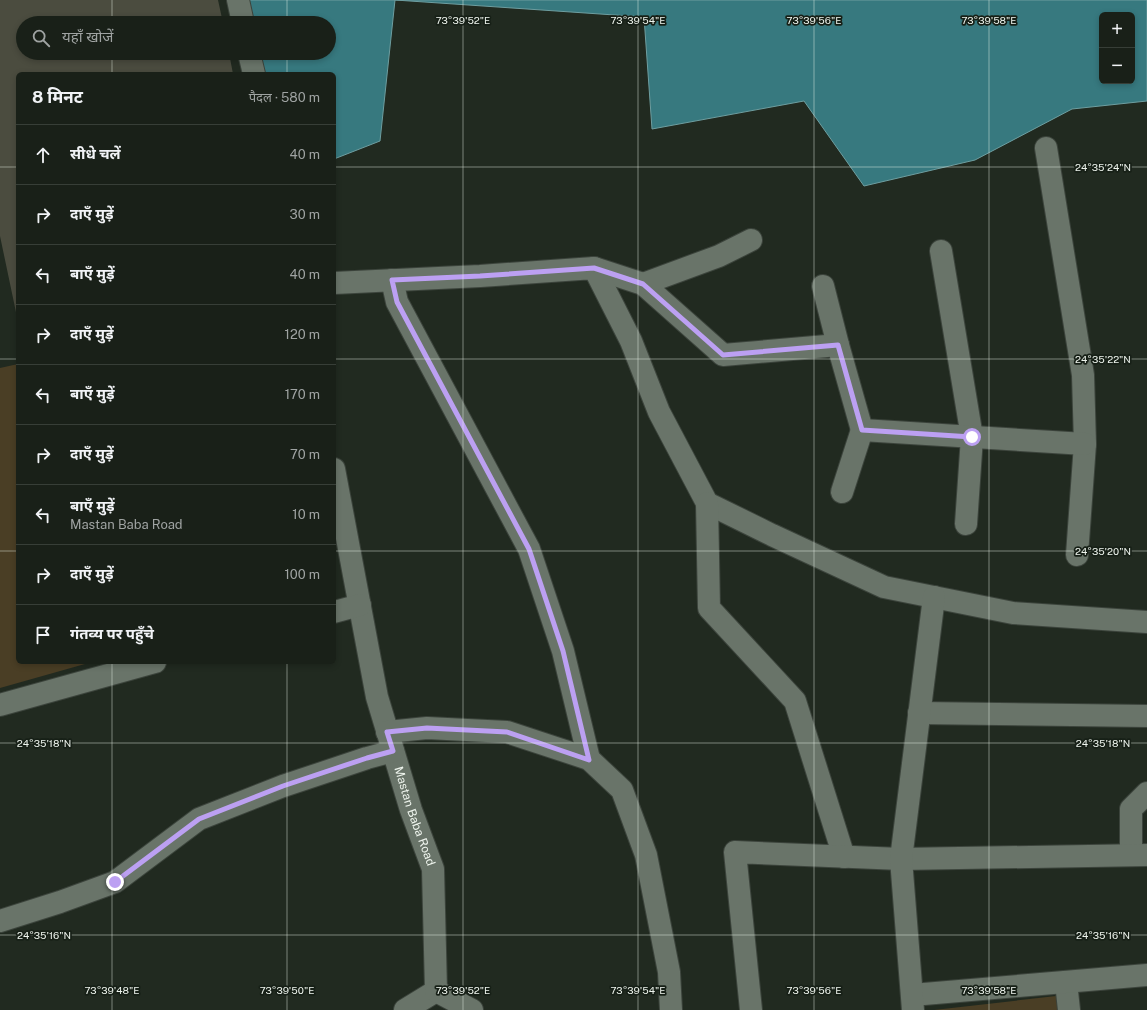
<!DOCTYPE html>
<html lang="hi">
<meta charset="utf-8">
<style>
body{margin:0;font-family:"Public Sans","Noto Sans Devanagari",sans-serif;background:#222821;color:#f1f3f6}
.controls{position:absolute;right:12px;top:12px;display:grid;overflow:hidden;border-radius:6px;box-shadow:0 2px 6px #0003}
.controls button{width:36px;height:36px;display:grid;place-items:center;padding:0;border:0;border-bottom:1px solid #373e37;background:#192018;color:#f1f3f6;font:20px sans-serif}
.stop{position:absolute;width:12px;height:12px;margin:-9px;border:3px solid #bca0f2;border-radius:50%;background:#fff}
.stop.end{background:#bca0f2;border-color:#fff;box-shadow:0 1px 4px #0008}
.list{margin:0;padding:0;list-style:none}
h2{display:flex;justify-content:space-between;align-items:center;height:52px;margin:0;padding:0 16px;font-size:17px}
h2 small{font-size:13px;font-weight:400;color:#9fa3a2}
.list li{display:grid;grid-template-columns:26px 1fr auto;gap:12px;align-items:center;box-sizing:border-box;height:60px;padding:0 16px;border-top:1px solid #373e37}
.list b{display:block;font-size:15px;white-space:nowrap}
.list p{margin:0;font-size:13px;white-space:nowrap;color:#9fa3a2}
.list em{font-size:13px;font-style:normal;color:#9fa3a2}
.icon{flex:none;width:22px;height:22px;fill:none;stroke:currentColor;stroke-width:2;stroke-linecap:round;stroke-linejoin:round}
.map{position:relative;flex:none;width:1147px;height:1010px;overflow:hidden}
.search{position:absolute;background:#192018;box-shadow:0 2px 6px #0003;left:16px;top:16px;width:320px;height:44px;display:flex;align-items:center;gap:10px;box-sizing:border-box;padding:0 14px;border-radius:22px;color:#9fa3a2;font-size:15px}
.panel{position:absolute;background:#192018;box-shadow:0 2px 6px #0003;left:16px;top:72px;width:320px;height:592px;border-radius:6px}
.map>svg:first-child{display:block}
</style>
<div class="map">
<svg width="1147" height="1010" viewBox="0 0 1147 1010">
<rect width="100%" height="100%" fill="#212a20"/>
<path fill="#4a3e25" d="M18,364v298h74l-92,26v-320z
M1065,995l2,15h-133z"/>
<path fill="#37797f" stroke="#6e9ea0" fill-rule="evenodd" d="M236,0h911v101l-75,8 -97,51 -111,26 -60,-85 -152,28 -8,-112 -249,-17 -15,141 -46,18v-85h-82l-4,-21h81v-30h-88zM1102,15h30v66h-30z"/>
<path fill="#4b4c3f" d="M0,0h218l5,23h-200v30h206l4,21h-215l-1,243 -17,-81z"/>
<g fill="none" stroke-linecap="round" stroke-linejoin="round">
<defs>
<g id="minor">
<path d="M238,0l5,23"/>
<path d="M249,53l5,21"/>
<path d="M1046,148l37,227 2,69 -8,111"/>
<path d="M941,251l31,186 -6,87"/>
<path d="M594,268l49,16 80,71 115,-10"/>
<path d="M392,280l5,22 132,247 34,102 26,108"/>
<path d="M334,283l146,-7 114,-8 37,73 28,71 48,91 65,32 112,52 129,26 134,9"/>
<path d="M643,284l76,-28 32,-16"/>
<path d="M823,286l15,59 24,85 223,14"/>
<path id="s1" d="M334,469l43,228 34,113 22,59 3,122 -31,19"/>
<path d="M842,492l20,-62"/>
<path d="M707,503l2,105 86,93 49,156"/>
<path d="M334,612l26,-7"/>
<path d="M0,705l155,-43"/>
<path d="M919,713l228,3"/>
<path d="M387,732l40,-4 80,4 82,27 33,31 24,65 23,117 2,38"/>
<path d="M1131,855v-46l16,-16"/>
<path d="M0,921l60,-19 55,-20 84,-63 84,-33 84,-28 26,-7"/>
<path d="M1066,982l3,28"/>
<path d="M436,991l36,19"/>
<path d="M912,995l235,-20"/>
<path d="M751,1010l-16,-158 166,7 246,-4"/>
<path d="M913,1010l-12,-151 33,-262"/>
</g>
</defs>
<use href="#minor" stroke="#3c443c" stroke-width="24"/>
<use href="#minor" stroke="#697469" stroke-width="22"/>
</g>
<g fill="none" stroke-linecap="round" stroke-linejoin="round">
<path stroke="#bca0f2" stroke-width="5" d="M115,882l84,-63 84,-33 84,-28 26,-7 -6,-19 40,-4 80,4 82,28 -26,-109 -34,-102 -132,-247 -5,-22 88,-4 114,-8 49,16 80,71 115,-10 24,85 110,7"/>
</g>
<path fill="none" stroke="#eef4ed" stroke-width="1" stroke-opacity="0.45" d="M112,0v23M287,0v23M463,0v1010M638,0v1010M814,0v1010M989,0v1010M112,53v21M287,53v21M0,167h18M334,167h813M0,359h18M334,359h813M0,551h18M334,551h813M112,662v348M287,662v348M0,743h1147M0,935h1147"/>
<g text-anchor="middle" stroke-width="3.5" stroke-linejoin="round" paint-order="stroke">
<g font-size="12" fill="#eef4ed" stroke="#172017">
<text dy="4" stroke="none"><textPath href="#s1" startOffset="357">Mastan Baba Road</textPath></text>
</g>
</g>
<g font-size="10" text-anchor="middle" fill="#eef4ed" stroke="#172017" stroke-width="3.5" stroke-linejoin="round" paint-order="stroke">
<text x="463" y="24">73°39'52"E</text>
<text x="638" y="24">73°39'54"E</text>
<text x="814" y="24">73°39'56"E</text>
<text x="989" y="24">73°39'58"E</text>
<text x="1103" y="171">24°35'24"N</text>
<text x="1103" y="363">24°35'22"N</text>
<text x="1103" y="555">24°35'20"N</text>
<text x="44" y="747">24°35'18"N</text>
<text x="1103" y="747">24°35'18"N</text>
<text x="44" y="939">24°35'16"N</text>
<text x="1103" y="939">24°35'16"N</text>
<text x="112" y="994">73°39'48"E</text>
<text x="287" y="994">73°39'50"E</text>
<text x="463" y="994">73°39'52"E</text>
<text x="638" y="994">73°39'54"E</text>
<text x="814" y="994">73°39'56"E</text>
<text x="989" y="994">73°39'58"E</text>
</g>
</svg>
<div class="controls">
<button>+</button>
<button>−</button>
</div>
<div class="stop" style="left:972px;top:437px"></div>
<div class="stop end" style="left:115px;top:882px"></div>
<div class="search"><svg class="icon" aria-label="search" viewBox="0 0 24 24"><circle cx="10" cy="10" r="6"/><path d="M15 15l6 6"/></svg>यहाँ खोजें</div>
<section class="panel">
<h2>8 मिनट<small>पैदल · 580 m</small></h2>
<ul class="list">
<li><svg class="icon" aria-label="ahead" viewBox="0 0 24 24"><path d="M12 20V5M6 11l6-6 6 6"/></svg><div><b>सीधे चलें</b></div><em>40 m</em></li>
<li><svg class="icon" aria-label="right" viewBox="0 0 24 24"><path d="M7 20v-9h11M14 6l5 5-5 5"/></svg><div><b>दाएँ मुड़ें</b></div><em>30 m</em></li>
<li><svg class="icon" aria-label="left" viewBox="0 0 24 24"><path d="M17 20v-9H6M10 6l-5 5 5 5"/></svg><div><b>बाएँ मुड़ें</b></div><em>40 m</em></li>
<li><svg class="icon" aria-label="right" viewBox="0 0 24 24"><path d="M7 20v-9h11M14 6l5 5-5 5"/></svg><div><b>दाएँ मुड़ें</b></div><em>120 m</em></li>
<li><svg class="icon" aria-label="left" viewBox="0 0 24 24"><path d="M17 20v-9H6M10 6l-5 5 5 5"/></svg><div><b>बाएँ मुड़ें</b></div><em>170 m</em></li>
<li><svg class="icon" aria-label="right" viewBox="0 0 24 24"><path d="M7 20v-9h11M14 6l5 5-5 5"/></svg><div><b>दाएँ मुड़ें</b></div><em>70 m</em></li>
<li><svg class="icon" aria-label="left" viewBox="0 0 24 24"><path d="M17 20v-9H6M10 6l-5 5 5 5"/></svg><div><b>बाएँ मुड़ें</b><p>Mastan Baba Road</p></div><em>10 m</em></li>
<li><svg class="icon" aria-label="right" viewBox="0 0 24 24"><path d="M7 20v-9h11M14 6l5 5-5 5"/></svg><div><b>दाएँ मुड़ें</b></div><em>100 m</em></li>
<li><svg class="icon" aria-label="arrive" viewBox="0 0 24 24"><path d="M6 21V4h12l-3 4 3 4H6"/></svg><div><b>गंतव्य पर पहुँचे</b></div></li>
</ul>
</section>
</div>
